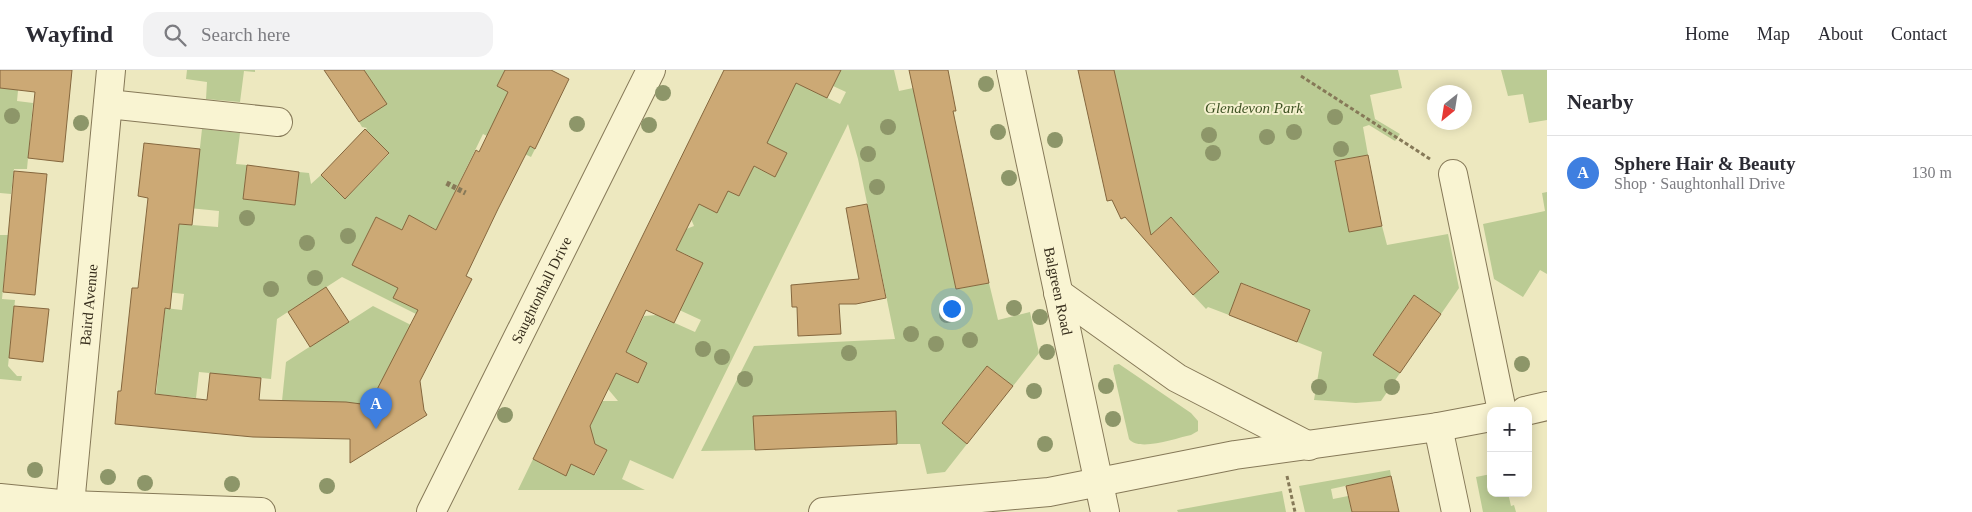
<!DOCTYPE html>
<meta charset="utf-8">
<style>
body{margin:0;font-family:Georgia,serif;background:#f2f2f3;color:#2b2b33}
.controls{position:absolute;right:15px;bottom:15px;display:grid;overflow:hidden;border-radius:10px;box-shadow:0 2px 12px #0003}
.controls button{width:45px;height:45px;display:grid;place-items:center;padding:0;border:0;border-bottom:1px solid #e1e1e2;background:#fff;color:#2b2b33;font:25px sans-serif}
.compass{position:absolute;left:1427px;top:15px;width:45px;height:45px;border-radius:50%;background:#fff;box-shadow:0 2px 12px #0003;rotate:210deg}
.you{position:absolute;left:951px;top:238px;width:18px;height:18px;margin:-12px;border:4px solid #fff;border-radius:50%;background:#1a73e8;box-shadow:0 0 0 8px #1a73e833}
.badge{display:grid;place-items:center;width:32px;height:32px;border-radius:50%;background:#2563eb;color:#fff;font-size:16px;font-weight:700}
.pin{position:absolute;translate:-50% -41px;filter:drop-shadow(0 1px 2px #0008)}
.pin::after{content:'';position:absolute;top:26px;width:18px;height:15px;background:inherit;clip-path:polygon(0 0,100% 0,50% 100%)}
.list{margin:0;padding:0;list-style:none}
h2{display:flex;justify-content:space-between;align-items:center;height:65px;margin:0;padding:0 20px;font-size:21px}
h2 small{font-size:16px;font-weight:400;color:#7c7c81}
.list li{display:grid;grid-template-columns:32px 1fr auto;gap:15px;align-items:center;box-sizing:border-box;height:75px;padding:0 20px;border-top:1px solid #e1e1e2}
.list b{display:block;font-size:19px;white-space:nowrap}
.list p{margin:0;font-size:16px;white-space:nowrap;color:#7c7c81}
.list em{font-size:16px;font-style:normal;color:#7c7c81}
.icon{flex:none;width:28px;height:28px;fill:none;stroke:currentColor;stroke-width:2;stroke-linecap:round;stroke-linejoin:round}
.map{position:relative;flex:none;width:1547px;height:442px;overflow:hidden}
header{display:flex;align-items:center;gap:30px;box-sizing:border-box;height:70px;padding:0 25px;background:#fff;border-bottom:1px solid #e1e1e2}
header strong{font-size:24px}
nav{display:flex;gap:28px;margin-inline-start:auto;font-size:18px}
.search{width:350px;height:45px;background:#f2f2f3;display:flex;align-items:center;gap:12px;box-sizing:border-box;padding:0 18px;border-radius:15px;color:#7c7c81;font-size:19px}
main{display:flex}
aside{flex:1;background:#fff}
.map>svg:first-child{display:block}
</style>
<header>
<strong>Wayfind</strong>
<div class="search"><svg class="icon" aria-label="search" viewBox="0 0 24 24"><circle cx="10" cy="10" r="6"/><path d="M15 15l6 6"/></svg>Search here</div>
<nav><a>Home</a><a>Map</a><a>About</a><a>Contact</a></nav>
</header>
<main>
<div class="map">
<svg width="1547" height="442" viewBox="0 0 1547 442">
<rect width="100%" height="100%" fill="#ede8bf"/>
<path fill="#bbcb94" d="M0,0h20l-3,31 16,2 -6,66h-13l-3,25 -11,-1z
M187,0h68v2l-11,-1 -4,31 -34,-3 1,-17 -21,-3z
M364,0h141l-8,16 14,8 -20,33 44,22 -4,8 -48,-23 -45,92 1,5 -29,-15 -8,14 -26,-13 -24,48 21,10 11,-22 26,13 -16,32 54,27 -2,4 -104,-52 -65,42 -6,60 -72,-7 -3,26 -40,-4 9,-86 17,2 2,-16 -17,-2 6,-10 6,-58 39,3 1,-16 -40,-4 15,-5 8,-73 38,4 -4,31 11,1 -4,34 52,6 4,-33 10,1 2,11 10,-9 24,24 44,-45 -11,-12 -20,-5 9,-9 -5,-1 -3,-5 27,-18z
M769,0l71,34 6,-12 -13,-6 6,-12 -7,-4h62l5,21 14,-3 43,201 33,-6 9,37 32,-8 9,41 -26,33 -26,-20 -45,57 25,21 -22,28 -18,2 -7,-30h-23l-2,-33 -141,5 1,34 -54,1 53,-105 141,-7 -37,-180 -10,-35 -175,355 -43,-19 -8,19 23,11h-127l15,-31 32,16 6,-11 24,11 12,-25 -23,-12 18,-37h16l-10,-12 11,-23 19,16 9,-19 -21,-11 18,-36 13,-1 38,17 6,-12 -26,-12 11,-10 17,-35 -20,-10 -10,2 13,-26 8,-3 -3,-7 12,-23 25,-5 11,5 8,-16 -23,-29 51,26 12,-24 -50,-25z
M1114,0h284l4,18 -32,7 5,24 25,15 -5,7 -26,-16 -6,2 5,28 -33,6 14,71 33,-6 5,19 61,-11 11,54 -18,26 -27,-19 -41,60 27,18 -19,28 -25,2 -42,-3 8,-48 -25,-10 12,-32 -67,-27 -13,32 -21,-8 -2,2 -13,-14 26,-24 -48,-54 -26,23 -20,-23 17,-8 -5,-12 -22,10 -3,-7z
M1501,0h46v50l-18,3 -6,-29 -15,2z
M1547,122v82l-7,-4 -17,27 -29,-18 -11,-55 62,-13 -3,-18z
M0,165h8l-6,64 13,1 -7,66 9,10h5l-1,5 -21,-2z
M373,236l38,19 -17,69 -43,27v-18l-69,-2 4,-39z
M1119,294l72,49 7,8v10l-7,4c-15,3 -52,17 -62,4l-16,-70 1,-4z
M1390,400l1,6 -60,13 2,10 15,-3 4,16h-47l-6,-26z
M1491,404v19h17l3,13 3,-1 2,7h-33l-7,-35z
M1282,421l4,21h-108l-1,-2z"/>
<path fill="#cca975" stroke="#85673e" d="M0,0h72l-9,92 -35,-4 7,-66 -35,-4z
M324,0h40l23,34 -28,18z
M505,0h46l18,9 -34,70 -5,-3 -32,63 -32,67 6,3 -52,102 4,29 3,5 -77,48v-24l-97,-2 -138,-13 3,-33h3l11,-103h6l10,-90 -10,-2 6,-53 56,6 -8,76 -13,-1 -9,85 -5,-1 -10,86 52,6 3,-27 51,5 -2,22 87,2 23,3 49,-95 -25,-12 5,-10 -46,-23 24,-48 26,13 7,-15 27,15 40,-80 3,2 29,-60 -11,-6z
M724,0h117l-14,28 -31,-15 -29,60 20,10 -12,24 -21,-11 -15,30 -11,-5 -11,22 -18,-9 -23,46 27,13 -29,60 -28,-13 -20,42 21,11 -9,20 -22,-10 -26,53 5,18 12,6 -13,25 -23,-11 -5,12 -33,-17z
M909,0h39l8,41h-3l36,172 -33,6z
M1078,0h36l37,165 20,-18 48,55 -26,23 -68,-78 -4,2 -9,-19 -5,1z
M365,59l24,24 -44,46 -24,-24z
M1368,85l14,71 -33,6 -14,-71z
M247,95l52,7 -4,33 -52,-6z
M14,101l33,3 -12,121 -32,-3z
M867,134l19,94 -30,6h-17l2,30 -43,2 -1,-29h-5l-1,-22 68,-6 -13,-71z
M1241,213l69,27 -13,32 -68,-27z
M326,217l23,35 -39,25 -22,-35z
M1414,225l27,19 -41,59 -27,-18z
M14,236l35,3 -6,53 -34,-4z
M987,296l26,20 -46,58 -25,-21z
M896,341l1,33 -142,6 -2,-34z
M1391,406l8,36h-47l-6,-26z"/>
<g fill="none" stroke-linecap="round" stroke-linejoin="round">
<defs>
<g id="minor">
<path id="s1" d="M1011,0l94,442"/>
<path d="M108,34l170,18"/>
<path d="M1453,104l49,237"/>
<path d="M1058,223l119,85 132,68"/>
<path d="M1525,341l22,-5"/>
<path d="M1438,357l18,85"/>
<path d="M0,428l70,7 191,7"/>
<path id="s2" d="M70,435l41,-435"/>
<path id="s3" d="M431,442l220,-442"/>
<path d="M823,442l226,-20 186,-37 203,-28 53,-10"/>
</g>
</defs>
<use href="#minor" stroke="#867958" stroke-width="30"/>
<path stroke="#867958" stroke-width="3" stroke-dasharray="4 2.5" stroke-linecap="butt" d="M1301,6l129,83
M447,112l19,10
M446,114l19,10
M1287,406l8,36"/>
<use href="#minor" stroke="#f9f4d2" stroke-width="28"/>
</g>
<g fill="#8d9669">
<circle cx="986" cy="14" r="8"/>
<circle cx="663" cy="23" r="8"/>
<circle cx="12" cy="46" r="8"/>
<circle cx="1335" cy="47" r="8"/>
<circle cx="81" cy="53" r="8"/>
<circle cx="577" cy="54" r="8"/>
<circle cx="649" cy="55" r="8"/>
<circle cx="888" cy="57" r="8"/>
<circle cx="998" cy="62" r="8"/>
<circle cx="1294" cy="62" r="8"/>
<circle cx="1209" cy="65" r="8"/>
<circle cx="1267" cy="67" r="8"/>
<circle cx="1055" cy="70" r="8"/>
<circle cx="1341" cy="79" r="8"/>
<circle cx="1213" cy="83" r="8"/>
<circle cx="868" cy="84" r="8"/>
<circle cx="1009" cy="108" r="8"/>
<circle cx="877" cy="117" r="8"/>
<circle cx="247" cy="148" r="8"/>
<circle cx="348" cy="166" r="8"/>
<circle cx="307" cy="173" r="8"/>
<circle cx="315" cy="208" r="8"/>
<circle cx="271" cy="219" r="8"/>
<circle cx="1014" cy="238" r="8"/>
<circle cx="947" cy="245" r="8"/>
<circle cx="1040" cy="247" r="8"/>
<circle cx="911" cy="264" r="8"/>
<circle cx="970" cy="270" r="8"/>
<circle cx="936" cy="274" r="8"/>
<circle cx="703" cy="279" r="8"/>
<circle cx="1047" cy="282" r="8"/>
<circle cx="849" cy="283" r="8"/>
<circle cx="722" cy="287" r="8"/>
<circle cx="1522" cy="294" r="8"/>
<circle cx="745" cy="309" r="8"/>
<circle cx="1106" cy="316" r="8"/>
<circle cx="1319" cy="317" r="8"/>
<circle cx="1392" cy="317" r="8"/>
<circle cx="1034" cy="321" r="8"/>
<circle cx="505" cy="345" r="8"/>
<circle cx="1113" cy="349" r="8"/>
<circle cx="1045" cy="374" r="8"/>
<circle cx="35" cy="400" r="8"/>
<circle cx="108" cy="407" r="8"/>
<circle cx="145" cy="413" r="8"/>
<circle cx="232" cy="414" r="8"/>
<circle cx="327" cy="416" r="8"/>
</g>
<g text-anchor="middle" stroke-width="4" stroke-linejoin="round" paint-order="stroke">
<g font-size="15" font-style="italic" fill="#3e5223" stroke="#f5f1cf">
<text x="1254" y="43">Glendevon Park</text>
</g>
<g font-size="15" fill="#362d1c" stroke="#f5f1cf">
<text dy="5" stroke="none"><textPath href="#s3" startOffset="248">Saughtonhall Drive</textPath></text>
<text dy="5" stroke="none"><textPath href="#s1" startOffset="226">Balgreen Road</textPath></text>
<text dy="5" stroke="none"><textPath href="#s2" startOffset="201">Baird Avenue</textPath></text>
</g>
</g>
</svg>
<div class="controls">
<button>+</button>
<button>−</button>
</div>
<svg class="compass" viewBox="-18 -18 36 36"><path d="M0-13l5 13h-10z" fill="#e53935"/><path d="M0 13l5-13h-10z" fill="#7c7c81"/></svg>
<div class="you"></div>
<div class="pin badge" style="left:376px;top:359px;background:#3f7fe0">A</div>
</div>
<aside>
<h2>Nearby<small></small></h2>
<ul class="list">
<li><span class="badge" style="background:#3f7fe0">A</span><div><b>Sphere Hair &amp; Beauty</b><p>Shop · Saughtonhall Drive</p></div><em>130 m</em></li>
</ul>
</aside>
</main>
